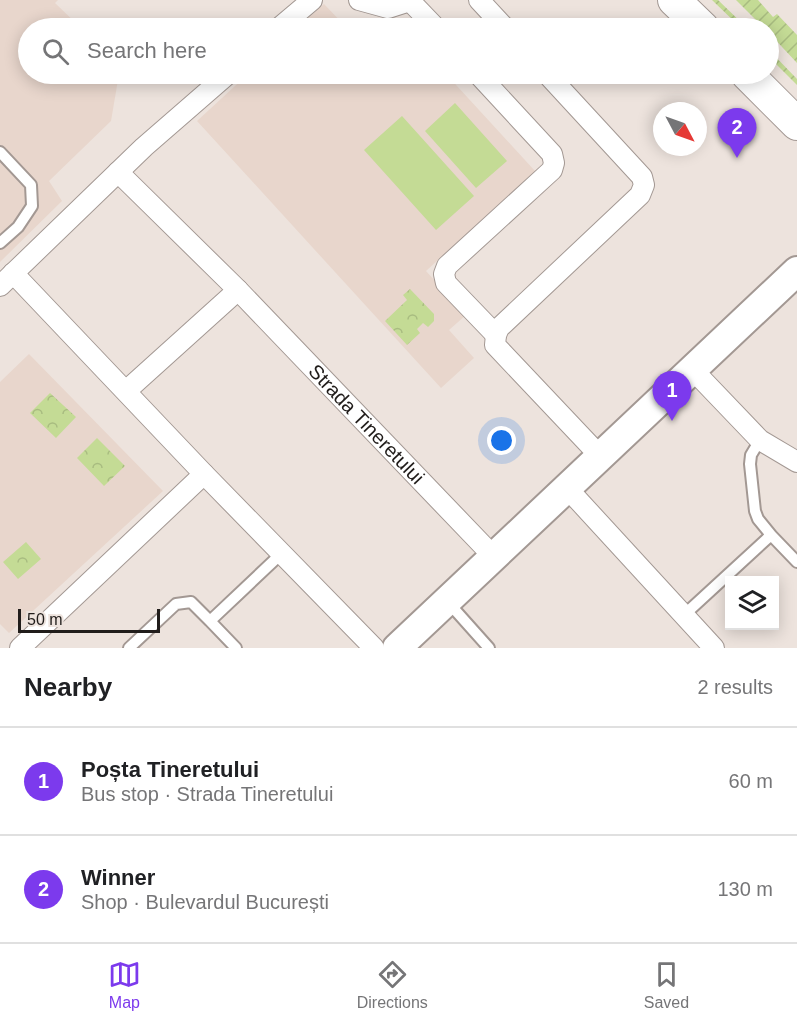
<!DOCTYPE html>
<meta charset="utf-8">
<style>
body{margin:0;font-family:Arial,sans-serif;background:#f6f6f6;color:#202124}
.controls{position:absolute;right:18px;bottom:18px;display:grid;overflow:hidden;border-radius:0px;box-shadow:0 3px 15px #0003}
.controls button{width:54px;height:54px;display:grid;place-items:center;padding:0;border:0;border-bottom:2px solid #e0e0e0;background:#fff;color:#202124;font:30px sans-serif}
.compass{position:absolute;left:653px;top:102px;width:54px;height:54px;border-radius:50%;background:#fff;box-shadow:0 3px 15px #0003;rotate:131deg}
.scale{position:absolute;left:18px;bottom:15px;width:142px;box-sizing:border-box;padding-left:6px;border:3px solid #211d1b;border-top:0;font-size:16px;line-height:21px;white-space:nowrap;color:#211d1b;-webkit-text-stroke:4px #ede3dd;paint-order:stroke}
.you{position:absolute;left:502px;top:441px;width:21px;height:21px;margin:-15px;border:4px solid #fff;border-radius:50%;background:#1a73e8;box-shadow:0 0 0 9px #1a73e833}
.badge{display:grid;place-items:center;width:39px;height:39px;border-radius:50%;background:#7c3aed;color:#fff;font-size:20px;font-weight:700}
.pin{position:absolute;translate:-50% -50px;filter:drop-shadow(0 2px 3px #0008)}
.pin::after{content:'';position:absolute;top:32px;width:21px;height:18px;background:inherit;clip-path:polygon(0 0,100% 0,50% 100%)}
.list{margin:0;padding:0;list-style:none}
h2{display:flex;justify-content:space-between;align-items:center;height:78px;margin:0;padding:0 24px;font-size:26px}
h2 small{font-size:20px;font-weight:400;color:#757577}
.list li{display:grid;grid-template-columns:39px 1fr auto;gap:18px;align-items:center;box-sizing:border-box;height:108px;padding:0 24px;border-top:2px solid #e0e0e0}
.list b{display:block;font-size:22px;white-space:nowrap}
.list p{margin:0;font-size:20px;white-space:nowrap;color:#757577}
.list em{font-size:20px;font-style:normal;color:#757577}
.icon{flex:none;width:33px;height:33px;fill:none;stroke:currentColor;stroke-width:2;stroke-linecap:round;stroke-linejoin:round}
.map{position:relative;flex:none;width:797px;height:648px;overflow:hidden}
.search{position:absolute;background:#fff;box-shadow:0 3px 15px #0003;left:18px;right:18px;top:18px;height:66px;display:flex;align-items:center;gap:15px;box-sizing:border-box;padding:0 21px;border-radius:33px;color:#757577;font-size:22px}
.sheet{height:294px;background:#fff}
nav{display:flex;justify-content:space-around;align-items:center;box-sizing:border-box;height:84px;border-top:2px solid #e0e0e0;background:#fff;font-size:16px;color:#757577}
nav a{display:grid;justify-items:center;gap:3px}
nav .on{color:#7c3aed}
.map>svg:first-child{display:block}
</style>
<div class="map">
<svg width="797" height="648" viewBox="0 0 797 648">
<defs>
<pattern id="park-crowns" width="20" height="18" patternUnits="userSpaceOnUse" patternTransform="scale(1.5)"><rect width="20" height="18" fill="#c4db95"/><path d="M2 6a3 3 0 1 1 6 0M12 15a3 3 0 1 1 6 0" fill="none" stroke="#a8bc80"/></pattern>
<pattern id="garden-furrows" width="10" height="10" patternUnits="userSpaceOnUse" patternTransform="scale(1.5)"><rect width="10" height="10" fill="#c4db95"/><path d="M-1 1l2-2M0 10L10 0M9 11l2-2" fill="none" stroke="#a8bc80"/></pattern>
</defs>
<rect width="100%" height="100%" fill="#ede3dd"/>
<path fill="#e8d6cc" d="M0,0h58l-3,3 26,25h-53v46h91l-8,47 -62,60 13,20 -62,61z
M324,4l23,24h-50z
M390,12l15,16h-33z
M248,74h198l89,97 -109,100 40,44 -17,15 25,28 -33,30 -244,-267z
M29,354l134,137 -154,142 -9,-9v-242z"/>
<path fill="#c4db95" d="M455,103l52,58 -31,27 -51,-57z
M402,116l72,80 -38,34 -72,-80z"/>
<path fill="url(#park-crowns)" d="M410,289l24,25v7l-6,6 -5,-4 -6,6 3,4 -13,12 -22,-24 22,-21 -4,-5z
M50,393l26,24 -20,21 -26,-25z
M97,438l28,28 -21,20 -27,-28z
M26,542l15,17 -23,20 -15,-17z"/>
<path fill="url(#garden-furrows)" d="M712,0h6l29,28h-6z
M736,0h22l15,17 4,-3 20,21v28l-28,-30 -1,-5h-4z
M769,50l28,29v6l-28,-28z"/>
<g fill="none" stroke-linecap="round" stroke-linejoin="round">
<defs>
<path id="lane" d="M0,152l31,33 1,21 -14,21 -18,16
M771,535l26,27
M447,601l42,47
M684,615l87,-80 -13,-16 -3,-8 -5,-47 1,-9 9,-15
M210,621l26,27
M129,648l47,-44 15,-2 19,19 72,-68"/>
<g id="street">
<path d="M359,0l29,8 25,-8"/>
<path d="M479,0l26,28"/>
<path d="M411,2l25,26"/>
<path d="M279,28l33,-28"/>
<path d="M478,74l74,80 2,9 -2,7 -105,96 -3,8 2,9 50,52"/>
<path d="M547,74l95,103 2,8 -4,10 -141,133 -3,7 -1,10 105,111"/>
<path id="s1" d="M118,172l120,118 256,267"/>
<path d="M13,273l191,201 170,174"/>
<path d="M0,286l144,-139 84,-73"/>
<path d="M693,370l67,70 37,22"/>
<path d="M126,391l112,-101"/>
<path d="M567,488l147,160"/>
<path d="M20,648l184,-174"/>
</g>
<path id="secondary" d="M397,648l400,-377"/>
<path id="primary" d="M674,0l29,28
M747,74l50,50"/>
</defs>
<use href="#lane" stroke="#a39893" stroke-width="14"/>
<use href="#street" stroke="#a39893" stroke-width="22"/>
<use href="#secondary" stroke="#a39893" stroke-width="32"/>
<use href="#primary" stroke="#a39893" stroke-width="34"/>
<use href="#lane" stroke="#fff" stroke-width="10"/>
<use href="#street" stroke="#fff" stroke-width="20"/>
<use href="#secondary" stroke="#fff" stroke-width="28"/>
<use href="#primary" stroke="#fff" stroke-width="32"/>
</g>
<g text-anchor="middle" stroke-width="5" stroke-linejoin="round" paint-order="stroke">
<g font-size="20" fill="#211d1b" stroke="#ede3dd">
<text dy="7" stroke="none"><textPath href="#s1" startOffset="354">Strada Tineretului</textPath></text>
</g>
</g>
</svg>
<div class="controls">
<button><svg class="icon" aria-label="layers" viewBox="0 0 24 24"><path d="M12 4l9 5-9 5-9-5zM3 14l9 5 9-5"/></svg></button>
</div>
<svg class="compass" viewBox="-18 -18 36 36"><path d="M0-13l5 13h-10z" fill="#e53935"/><path d="M0 13l5-13h-10z" fill="#757577"/></svg>
<div class="scale">50 m</div>
<div class="you"></div>
<div class="pin badge" style="left:672px;top:421px">1</div>
<div class="pin badge" style="left:737px;top:158px">2</div>
<div class="search"><svg class="icon" aria-label="search" viewBox="0 0 24 24"><circle cx="10" cy="10" r="6"/><path d="M15 15l6 6"/></svg>Search here</div>
</div>
<section class="sheet">
<h2>Nearby<small>2 results</small></h2>
<ul class="list">
<li><span class="badge">1</span><div><b>Poșta Tineretului</b><p>Bus stop · Strada Tineretului</p></div><em>60 m</em></li>
<li><span class="badge">2</span><div><b>Winner</b><p>Shop · Bulevardul București</p></div><em>130 m</em></li>
</ul>
</section>
<nav>
<a class="on"><svg class="icon" aria-label="map" viewBox="0 0 24 24"><path d="M3 6l6-2 6 2 6-2v14l-6 2-6-2-6 2zM9 4v14M15 6v14"/></svg>Map</a>
<a><svg class="icon" aria-label="directions" viewBox="0 0 24 24"><path d="M12 3l9 9-9 9-9-9zM9 14v-3h6M13 9l2 2-2 2"/></svg>Directions</a>
<a><svg class="icon" aria-label="saved" viewBox="0 0 24 24"><path d="M7 4h10v16l-5-4-5 4z"/></svg>Saved</a>
</nav>
